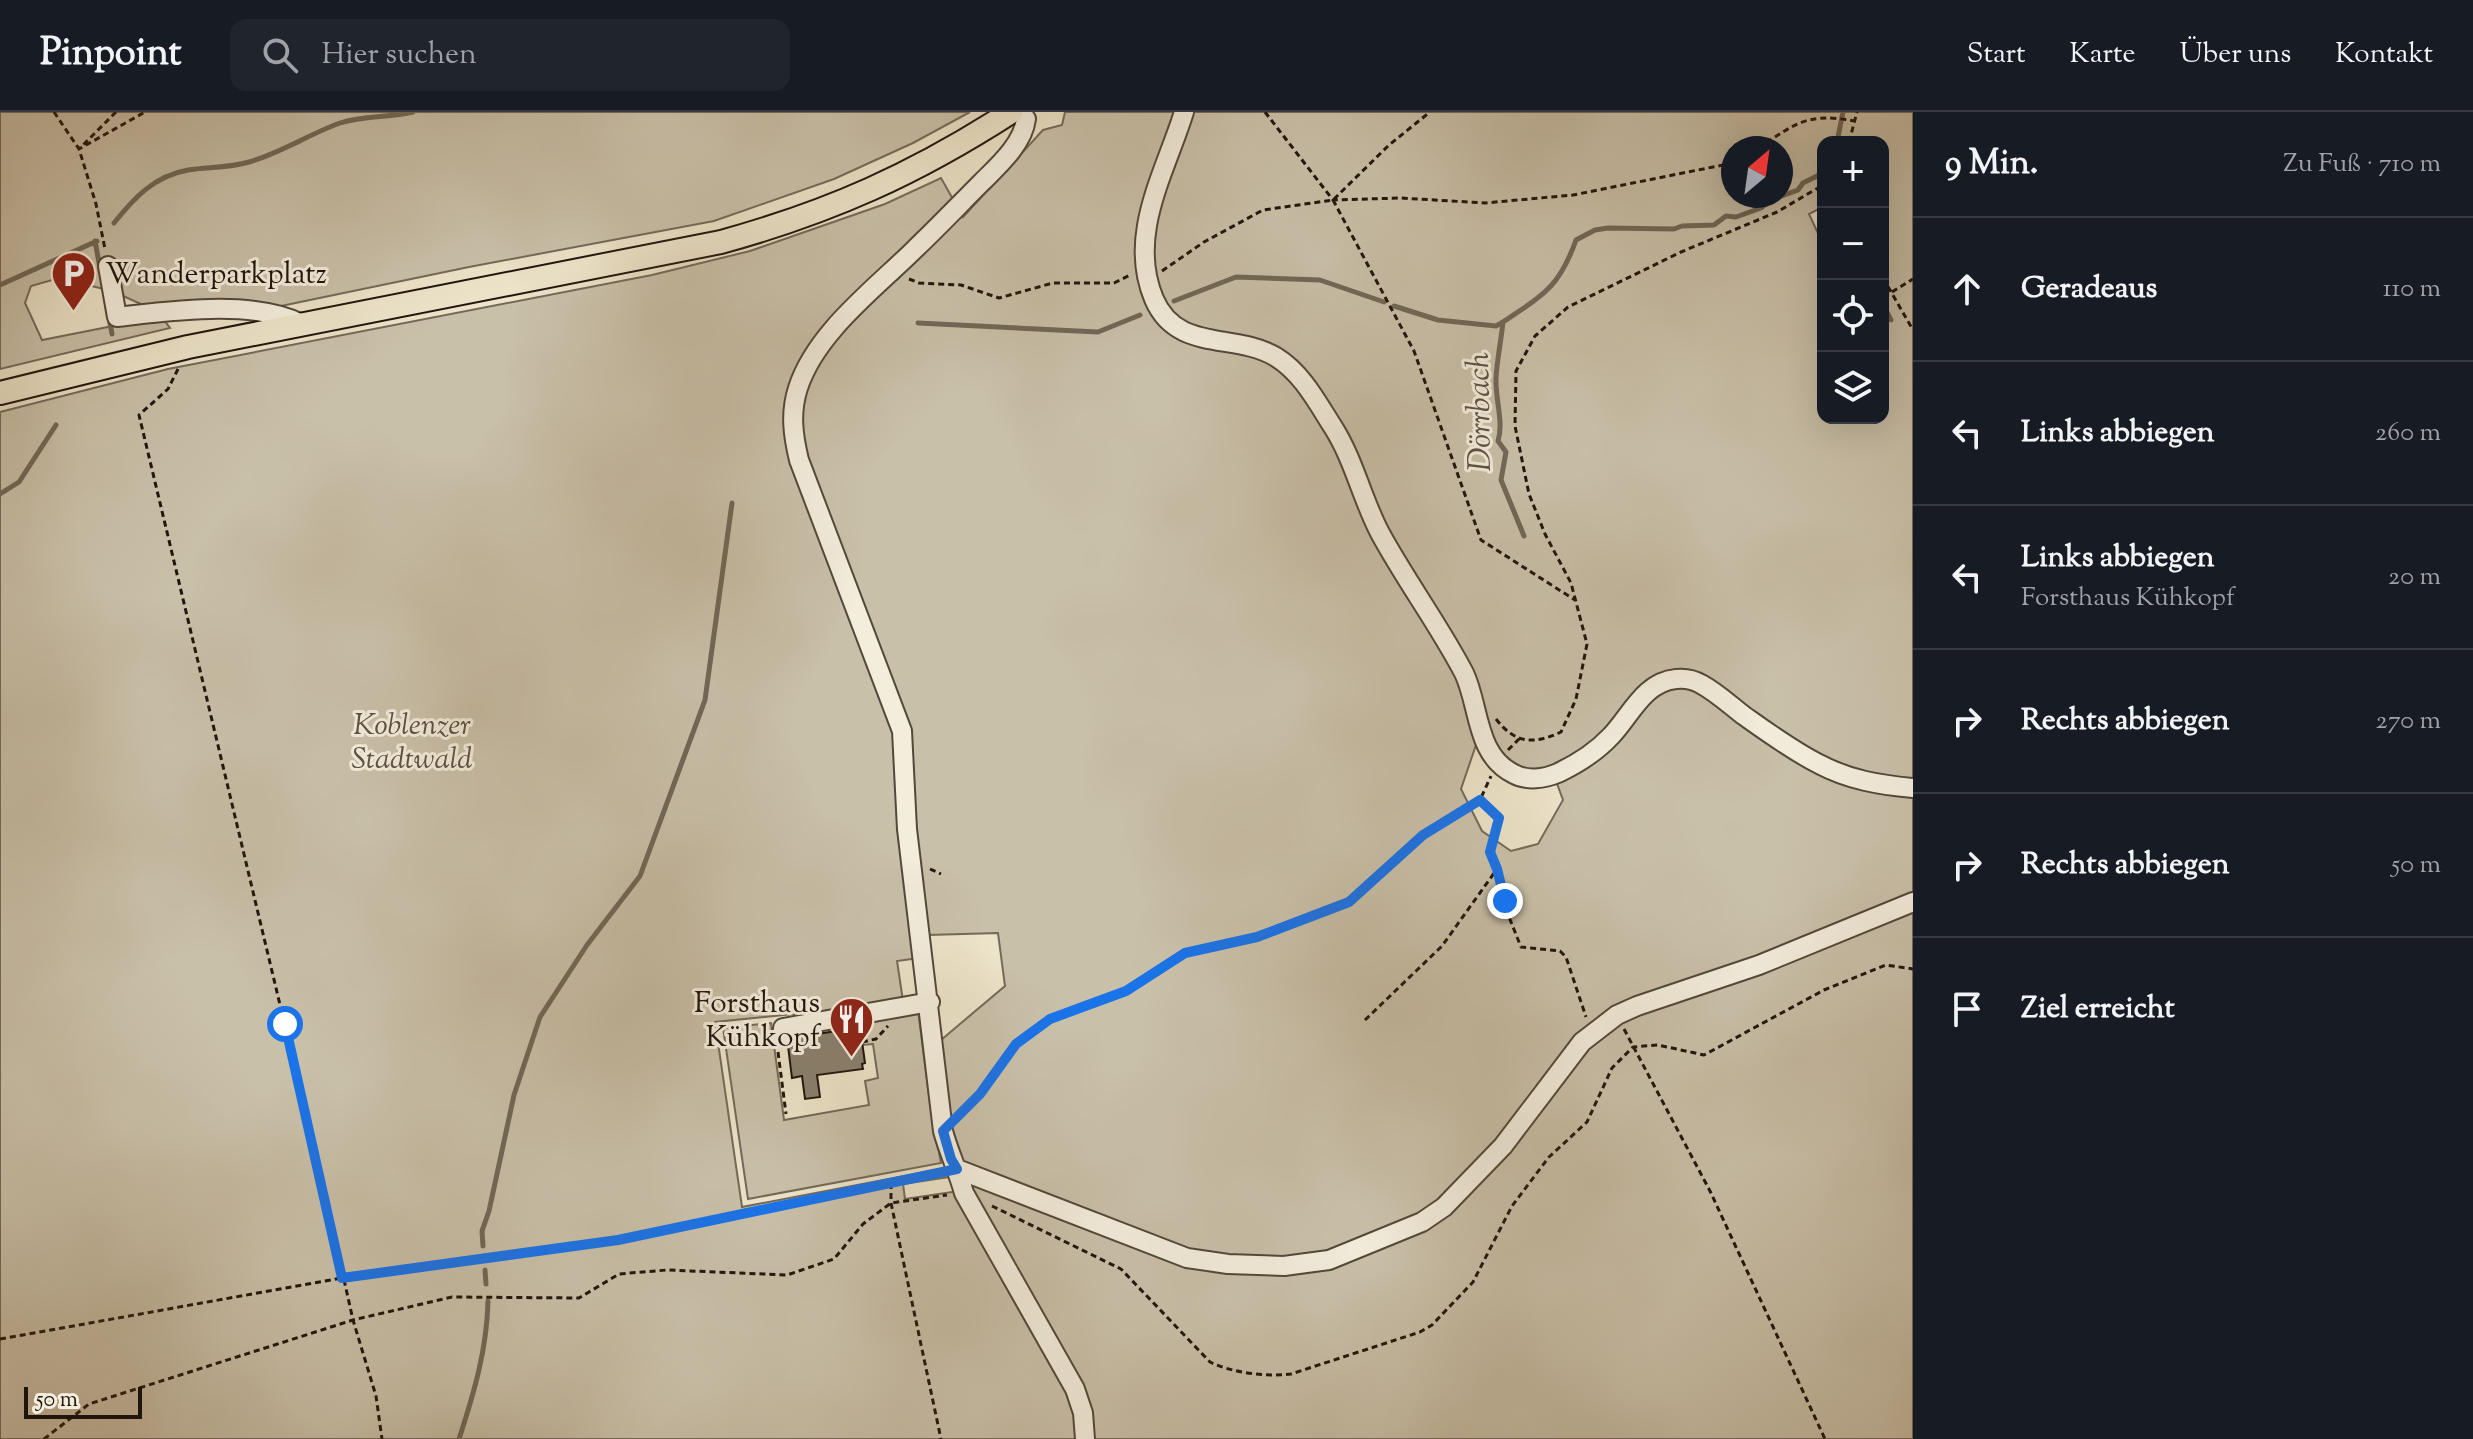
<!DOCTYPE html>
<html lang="de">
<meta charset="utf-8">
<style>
body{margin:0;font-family:"Sorts Mill Goudy",serif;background:#20242c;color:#f1f3f6}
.controls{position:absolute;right:24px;top:24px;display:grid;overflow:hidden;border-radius:16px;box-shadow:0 8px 32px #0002}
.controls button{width:72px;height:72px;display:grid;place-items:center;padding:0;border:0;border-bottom:2px solid #363941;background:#171b24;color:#f1f3f6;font:40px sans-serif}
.compass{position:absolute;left:1721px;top:24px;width:72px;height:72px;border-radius:50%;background:#171b24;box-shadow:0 8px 32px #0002;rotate:29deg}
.scale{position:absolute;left:24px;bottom:20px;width:118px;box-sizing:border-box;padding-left:8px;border:4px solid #20150c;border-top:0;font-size:22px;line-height:28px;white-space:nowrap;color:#20150c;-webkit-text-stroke:6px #f3eddc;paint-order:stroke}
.stop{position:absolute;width:24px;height:24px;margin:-18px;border:6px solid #1a73e8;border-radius:50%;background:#fff}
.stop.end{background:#1a73e8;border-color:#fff;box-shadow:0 2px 8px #0008}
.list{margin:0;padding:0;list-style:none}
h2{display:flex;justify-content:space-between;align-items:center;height:104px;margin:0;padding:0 32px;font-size:34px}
h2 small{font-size:26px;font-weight:400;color:#9ea1a6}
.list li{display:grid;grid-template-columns:52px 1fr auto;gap:24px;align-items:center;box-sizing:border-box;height:144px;padding:0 32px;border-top:2px solid #363941}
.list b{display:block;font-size:30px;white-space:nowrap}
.list p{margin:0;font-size:26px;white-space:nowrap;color:#9ea1a6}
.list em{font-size:26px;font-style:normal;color:#9ea1a6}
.icon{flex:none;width:44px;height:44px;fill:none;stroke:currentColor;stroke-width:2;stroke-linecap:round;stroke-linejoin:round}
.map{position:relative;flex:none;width:1913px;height:1327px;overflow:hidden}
header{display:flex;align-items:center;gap:48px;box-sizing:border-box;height:112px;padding:0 40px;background:#171b24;border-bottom:2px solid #363941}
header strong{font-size:38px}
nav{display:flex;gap:44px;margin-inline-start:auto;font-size:28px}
.search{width:560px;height:72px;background:#20242c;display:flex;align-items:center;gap:20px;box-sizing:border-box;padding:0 28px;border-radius:16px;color:#9ea1a6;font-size:30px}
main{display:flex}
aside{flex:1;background:#171b24}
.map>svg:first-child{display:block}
</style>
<header>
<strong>Pinpoint</strong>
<div class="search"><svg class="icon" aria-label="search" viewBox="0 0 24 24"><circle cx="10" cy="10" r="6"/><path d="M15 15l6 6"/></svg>Hier suchen</div>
<nav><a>Start</a><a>Karte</a><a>Über uns</a><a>Kontakt</a></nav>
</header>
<main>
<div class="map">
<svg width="1913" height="1327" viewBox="0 0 1913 1327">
<rect width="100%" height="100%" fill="#ece3c9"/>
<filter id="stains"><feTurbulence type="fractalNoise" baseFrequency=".0025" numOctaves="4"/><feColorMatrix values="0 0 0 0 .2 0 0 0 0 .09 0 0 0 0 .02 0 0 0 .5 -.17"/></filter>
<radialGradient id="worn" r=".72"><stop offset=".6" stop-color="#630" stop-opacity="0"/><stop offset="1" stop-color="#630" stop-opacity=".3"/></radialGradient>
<path fill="#c9c0a9" stroke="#746a5a" stroke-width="2" fill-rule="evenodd" d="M0,0h970l-57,31 -79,36 -120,42 -245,46 -188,39 -138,-1 -31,-14 -53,-13 -28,8 -6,17 17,37 81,-16 41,-4 6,8 -170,41z
M1065,0h848v1327h-1913v-1027l168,-43 484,-94 98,-24 135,-47 56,-26 22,39 80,-87 19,-5zM1823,30h60v276h-60v-174l-14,-30 14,-7zM1733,36h48v48h-48zM1477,630l51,42 28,-3 7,19 -25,44 -27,7 -29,-20 -21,-42zM998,821l7,53 -64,54 -13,-105zM919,846l5,40 -21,3 -6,-40zM921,889l25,167 -204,39 -27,-185zM956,1064l3,15 -54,8 -2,-15z
M918,898l12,93 11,60 -193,36 -25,-171 48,-5 13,97 85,-15 -4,-24 13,-3 -5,-34 -11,1 -3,-24z"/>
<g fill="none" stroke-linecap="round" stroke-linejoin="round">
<path stroke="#716757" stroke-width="5" d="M1837,30l6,-30
M114,111c20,-25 40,-47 74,-53 20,-3 41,-2 61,-8 32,-9 60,-28 91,-39 24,-8 49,-5 73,-11
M95,129l5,27
M0,173l97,-44
M1174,189l62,-24 84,3 64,22
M1883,192l8,16
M1394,194l44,14 58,6 7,-4
M110,211l2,11
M918,211l180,9 42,-17
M0,382l19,-12 37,-57
M1524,424l-23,-56 5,-28 -8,-11c6,-19 -3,-42 -2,-63 1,-18 5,-37 7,-56 40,-27 56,-34 73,-82l19,-10 13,-2 66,1 8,-3 32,-1 12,-9 10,1 25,-9 10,-8 27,-10 5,-7 20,-10
M483,1134l-1,-15 7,-20 25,-116 26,-78 47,-72 53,-69 65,-176 27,-197
M485,1158l1,14
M459,1327c15,-46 28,-90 29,-138"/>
</g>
<path fill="#8a806e" stroke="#20150c" stroke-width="2" d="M860,915l5,36 -3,1 1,5 -46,6 3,22 -15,2 -3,-23 -10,2 -4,-32 6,-8z"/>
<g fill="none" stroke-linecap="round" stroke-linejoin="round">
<defs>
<path id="minor" d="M1021,0l5,7c-3,25 -28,47 -45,64 -22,22 -43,44 -65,65 -40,40 -100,84 -118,140 -8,25 -5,47 1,72l103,271 5,98 36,302c6,22 15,40 21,62l111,196 8,24 2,26
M1184,0c-19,61 -57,123 -30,187 23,54 80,33 122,58 26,16 41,45 57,70 21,33 29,72 47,106 26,48 59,92 84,140 16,33 11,82 50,101 13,7 30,5 44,-1 19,-9 38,-21 53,-37 20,-21 33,-54 65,-57 9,-1 18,1 25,5 15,8 29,21 42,31 24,17 50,36 76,49 30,16 61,21 94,24
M108,154l9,51c54,-6 136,-18 185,7
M780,924l3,-1v-7l147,-26
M957,1057l230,89 41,6 56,2 45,-6 93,-38 22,-15 59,-61 79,-104 35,-27 20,-9 122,-41 154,-63"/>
<path id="major" d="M0,281l188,-46 533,-105c109,-30 194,-68 290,-130"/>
</defs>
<use href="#minor" stroke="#53483b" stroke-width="22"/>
<use href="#major" stroke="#20150c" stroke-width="26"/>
<path stroke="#20150c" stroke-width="3" stroke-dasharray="6 4" stroke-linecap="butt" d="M54,0l25,37 17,55 9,45
M116,0l-37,37 66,-37
M1265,0l68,88 68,-2 84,5 88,-8 160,-32
M1849,30l8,-30
M1758,36c38,-24 48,-36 96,-27
M1333,88l81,151 67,189 94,60
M1162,159l42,-29 59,-32 70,-10 56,-55 41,-33
M1883,166l30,52
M909,167l10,4 42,2 38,13 54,-15h61l16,-8
M1892,180l21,-13
M178,257l-10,20 -29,26 181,757 33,148 23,76 6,43
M1496,607c20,26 39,25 65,13l15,-33 11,-55 -16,-61 -26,-49 -16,-40 -14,-68 1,-55 19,-35 33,-29 113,-55 96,-40 46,-27
M1508,638l12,-12
M930,757l11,5
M1497,758l12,47 12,30 39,4 6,6 20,60
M1365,908l77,-74 55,-77 -7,-17 9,-34 -19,-18
M1624,917l86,162 115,248
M862,930l14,-3 12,-13
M778,940l8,62
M957,1005l23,-23 36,-50 34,-25 76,-28 59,-38 72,-16 92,-35 74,-67 57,-35 11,-24
M891,1071v20l50,236
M992,1094l129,63 89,93c22,11 57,15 81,12l129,-42 12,-7 41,-43 39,-76 37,-49 38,-35 25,-54 21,-21 25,-2 46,10 120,-65 62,-25 27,4
M0,1227l342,-61 276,-38 323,-67
M44,1327l45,-35 264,-84 99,-23 127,1 40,-24 48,-4 120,5 47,-16 29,-35 28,-21 56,-8"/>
<use href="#minor" stroke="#f3eddc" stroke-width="18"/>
<use href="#major" stroke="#ece3c9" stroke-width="22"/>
</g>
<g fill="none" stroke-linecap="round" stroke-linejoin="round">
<path stroke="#1a73e8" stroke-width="10" d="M285,912l57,254 276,-38 339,-71 -6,-10 -8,-28 37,-37 36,-50 34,-25 76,-28 59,-38 72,-16 92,-35 74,-67 57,-35 19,18 -9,34 7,17 8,32"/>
</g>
<defs>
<symbol id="parking-pin" viewBox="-11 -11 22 30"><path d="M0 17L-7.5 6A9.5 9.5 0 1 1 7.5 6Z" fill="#8f2418" stroke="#f3eddc"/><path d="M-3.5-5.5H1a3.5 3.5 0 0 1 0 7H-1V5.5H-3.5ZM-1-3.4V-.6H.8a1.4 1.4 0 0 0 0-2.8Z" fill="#fff"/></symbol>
<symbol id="restaurant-pin" viewBox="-11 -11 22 30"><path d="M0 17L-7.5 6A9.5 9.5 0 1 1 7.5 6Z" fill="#8f2418" stroke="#f3eddc"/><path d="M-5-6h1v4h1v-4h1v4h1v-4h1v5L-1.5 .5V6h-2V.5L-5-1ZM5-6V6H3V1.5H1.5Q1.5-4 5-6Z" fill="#fff"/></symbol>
</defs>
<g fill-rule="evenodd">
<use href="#parking-pin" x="48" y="136" width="51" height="69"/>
<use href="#restaurant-pin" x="826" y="882" width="51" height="69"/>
</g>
<g text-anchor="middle" stroke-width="6" stroke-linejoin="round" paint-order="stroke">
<g font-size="30" fill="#20150c" stroke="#f3eddc" text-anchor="start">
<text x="105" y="171">Wanderparkplatz</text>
<text x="820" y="900" text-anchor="end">Forsthaus<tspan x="820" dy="34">Kühkopf</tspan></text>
</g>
<g font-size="30" font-style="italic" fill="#5b5143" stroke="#f3eddc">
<text x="412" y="622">Koblenzer<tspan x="412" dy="34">Stadtwald</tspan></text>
</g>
<g font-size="32" font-style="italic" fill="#5d5244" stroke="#f3eddc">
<text transform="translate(1478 300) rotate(-91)" y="11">Dörrbach</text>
</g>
</g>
<rect width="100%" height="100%" filter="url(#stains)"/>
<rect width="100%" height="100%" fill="url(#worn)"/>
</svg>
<div class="controls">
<button>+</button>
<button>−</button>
<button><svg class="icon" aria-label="locate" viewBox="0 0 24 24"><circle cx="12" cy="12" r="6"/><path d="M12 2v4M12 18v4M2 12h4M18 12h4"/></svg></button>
<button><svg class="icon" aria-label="layers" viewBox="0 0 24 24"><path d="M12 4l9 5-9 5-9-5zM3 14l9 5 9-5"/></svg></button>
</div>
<svg class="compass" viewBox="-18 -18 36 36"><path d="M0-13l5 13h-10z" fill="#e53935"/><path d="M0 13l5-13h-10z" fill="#9ea1a6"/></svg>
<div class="scale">50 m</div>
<div class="stop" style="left:285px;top:912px"></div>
<div class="stop end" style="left:1505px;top:789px"></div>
</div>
<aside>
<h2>9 Min.<small>Zu Fuß · 710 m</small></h2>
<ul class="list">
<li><svg class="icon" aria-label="ahead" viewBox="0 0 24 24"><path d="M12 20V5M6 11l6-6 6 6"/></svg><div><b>Geradeaus</b></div><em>110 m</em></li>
<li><svg class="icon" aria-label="left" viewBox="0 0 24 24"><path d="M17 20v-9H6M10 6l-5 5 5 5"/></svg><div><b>Links abbiegen</b></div><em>260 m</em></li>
<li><svg class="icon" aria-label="left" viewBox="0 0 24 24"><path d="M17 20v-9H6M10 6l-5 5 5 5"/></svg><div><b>Links abbiegen</b><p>Forsthaus Kühkopf</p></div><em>20 m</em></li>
<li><svg class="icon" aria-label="right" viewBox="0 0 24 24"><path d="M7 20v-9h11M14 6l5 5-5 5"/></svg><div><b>Rechts abbiegen</b></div><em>270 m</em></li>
<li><svg class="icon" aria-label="right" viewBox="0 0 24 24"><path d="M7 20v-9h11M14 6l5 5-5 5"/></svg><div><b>Rechts abbiegen</b></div><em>50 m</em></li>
<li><svg class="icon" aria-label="arrive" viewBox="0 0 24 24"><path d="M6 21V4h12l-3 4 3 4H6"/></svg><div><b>Ziel erreicht</b></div></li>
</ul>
</aside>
</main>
